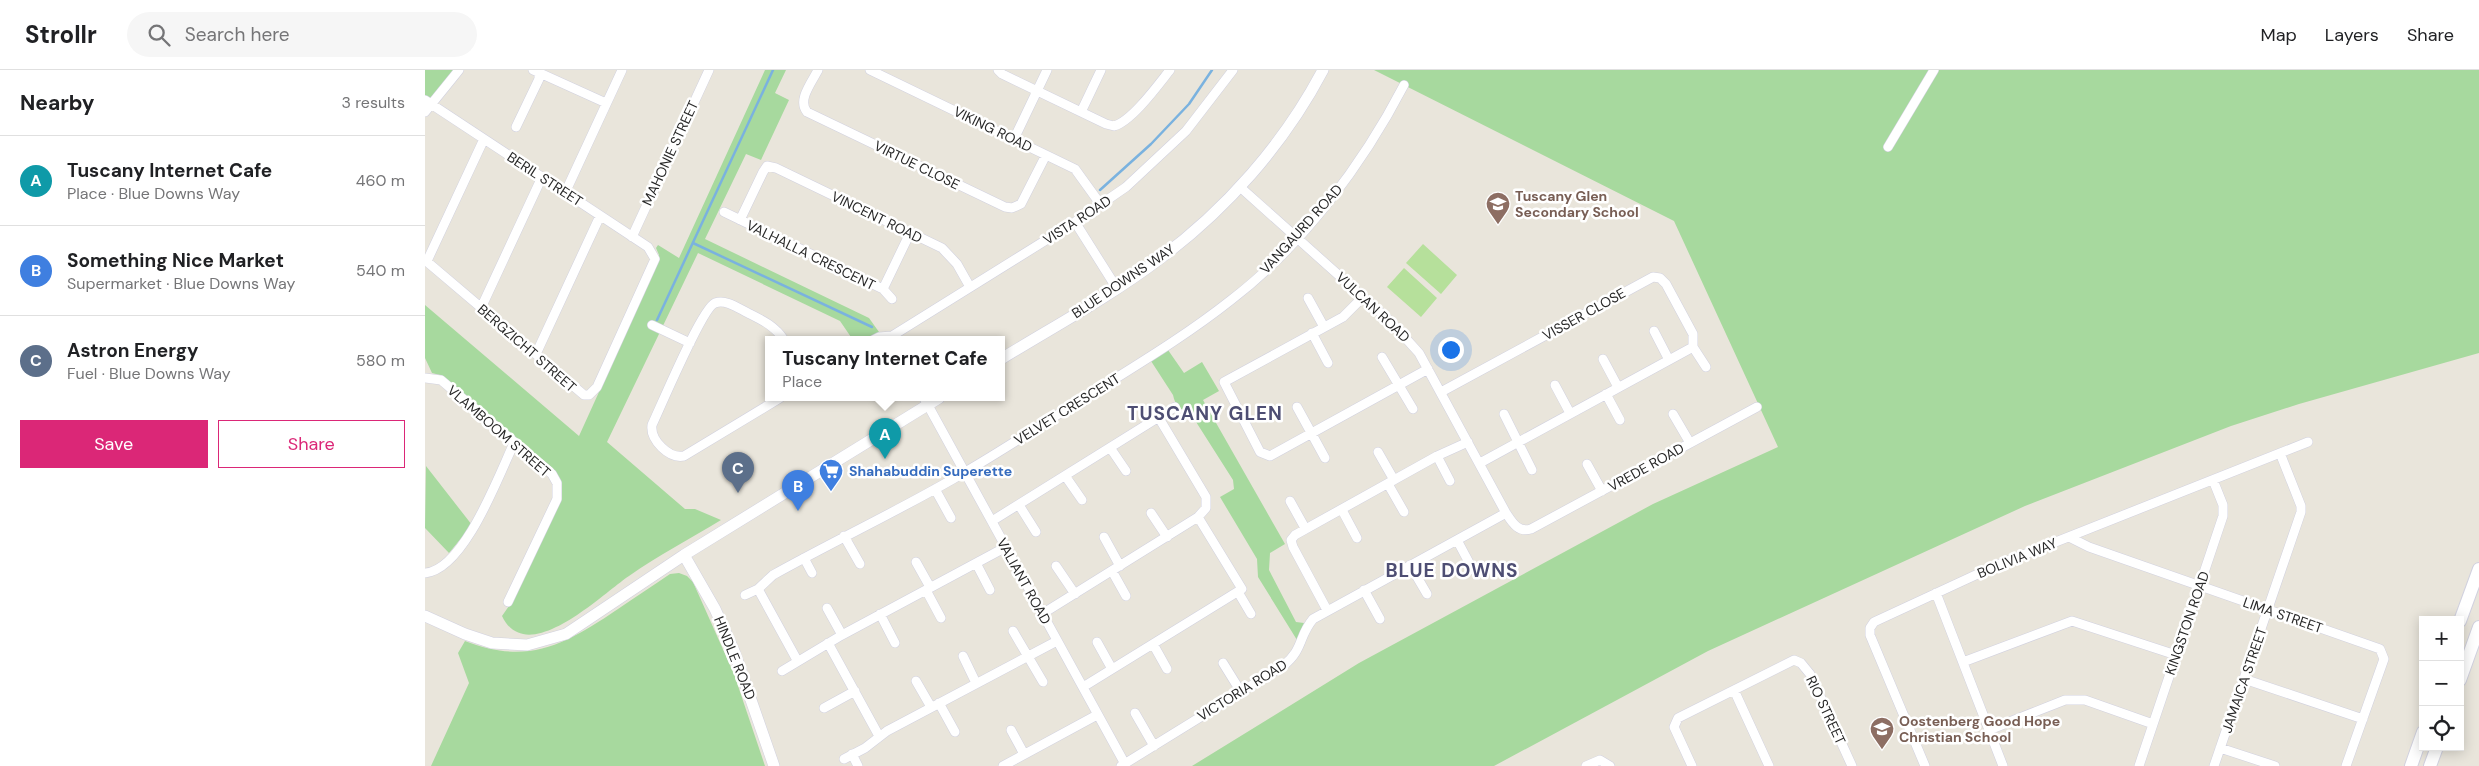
<!DOCTYPE html>
<meta charset="utf-8">
<style>
body{margin:0;font-family:"DM Sans",sans-serif;background:#f6f6f6;color:#202124}
.controls{position:absolute;right:15px;bottom:15px;display:grid;overflow:hidden;border-radius:0px;box-shadow:0 2px 12px #0003}
.controls button{width:45px;height:45px;display:grid;place-items:center;padding:0;border:0;border-bottom:1px solid #e0e0e0;background:#fff;color:#202124;font:25px sans-serif}
.you{position:absolute;left:1025px;top:279px;width:18px;height:18px;margin:-12px;border:4px solid #fff;border-radius:50%;background:#1a73e8;box-shadow:0 0 0 8px #1a73e833}
.badge{display:grid;place-items:center;width:32px;height:32px;border-radius:50%;background:#db2777;color:#fff;font-size:16px;font-weight:700}
.pin{position:absolute;translate:-50% -41px;filter:drop-shadow(0 1px 2px #0008)}
.pin::after{content:'';position:absolute;top:26px;width:18px;height:15px;background:inherit;clip-path:polygon(0 0,100% 0,50% 100%)}
.popup{position:absolute;left:340px;top:266px;width:240px;height:65px;box-sizing:border-box;display:grid;place-content:center;border-radius:0px;background:#fff;filter:drop-shadow(0 1px 4px #0005);font-size:16px;white-space:nowrap;color:#757577}
.popup b{font-size:19px;color:#202124}
.popup::after{content:'';position:absolute;left:50%;top:100%;margin-left:-10px;border:10px solid transparent;border-top-color:#fff}
.list{margin:0;padding:0;list-style:none}
h2{display:flex;justify-content:space-between;align-items:center;height:65px;margin:0;padding:0 20px;font-size:21px}
h2 small{font-size:16px;font-weight:400;color:#757577}
.list li{display:grid;grid-template-columns:32px 1fr auto;gap:15px;align-items:center;box-sizing:border-box;height:90px;padding:0 20px;border-top:1px solid #e0e0e0}
.list b{display:block;font-size:19px;white-space:nowrap}
.list p{margin:0;font-size:16px;white-space:nowrap;color:#757577}
.list em{font-size:16px;font-style:normal;color:#757577}
.actions{display:flex;gap:10px;padding:15px 20px}
.actions a{flex:1;padding:11px 0;border:1px solid #db2777;border-radius:0px;text-align:center;font-size:18px;color:#db2777}
.actions .main{background:#db2777;color:#fff}
.icon{flex:none;width:28px;height:28px;fill:none;stroke:currentColor;stroke-width:2;stroke-linecap:round;stroke-linejoin:round}
.map{position:relative;flex:none;width:2054px;height:696px;overflow:hidden}
header{display:flex;align-items:center;gap:30px;box-sizing:border-box;height:70px;padding:0 25px;background:#fff;border-bottom:1px solid #e0e0e0}
header strong{font-size:24px}
nav{display:flex;gap:28px;margin-inline-start:auto;font-size:18px}
.search{width:350px;height:45px;background:#f6f6f6;display:flex;align-items:center;gap:12px;box-sizing:border-box;padding:0 18px;border-radius:28px;color:#757577;font-size:19px}
main{display:flex}
aside{flex:1;background:#fff}
.map>svg:first-child{display:block}
</style>
<header>
<strong>Strollr</strong>
<div class="search"><svg class="icon" aria-label="search" viewBox="0 0 24 24"><circle cx="10" cy="10" r="6"/><path d="M15 15l6 6"/></svg>Search here</div>
<nav><a>Map</a><a>Layers</a><a>Share</a></nav>
</header>
<main>
<aside>
<h2>Nearby<small>3 results</small></h2>
<ul class="list">
<li><span class="badge" style="background:#0f9aa8">A</span><div><b>Tuscany Internet Cafe</b><p>Place · Blue Downs Way</p></div><em>460 m</em></li>
<li><span class="badge" style="background:#3f7fe0">B</span><div><b>Something Nice Market</b><p>Supermarket · Blue Downs Way</p></div><em>540 m</em></li>
<li><span class="badge" style="background:#5c6f8a">C</span><div><b>Astron Energy</b><p>Fuel · Blue Downs Way</p></div><em>580 m</em></li>
</ul>
<div class="actions"><a class="main">Save</a><a>Share</a></div>
</aside>
<div class="map">
<svg width="2054" height="696" viewBox="0 0 2054 696">
<rect width="100%" height="100%" fill="#e9e5db"/>
<path fill="#a7d99e" d="M0,0h30l-22,26 -5,2 -3,-2z
M340,0h21l-11,23 14,7 -28,60 -15,-6 -41,85 164,79 10,14 -14,8h-12l-13,-19 -142,-68 -91,189 78,67h10l26,11c-31,19 -62,35 -92,56 -27,18 -102,93 -127,40l9,-13 49,-103 -9,-31 -111,-94 -8,-2 -7,-15v-53l154,131 79,-174 1,-7 -3,-7 2,-3 21,13z
M949,0h1105v283l-180,51 -68,22 -206,80 -317,145 -214,115h-302l167,-103 294,-159 125,-57 -104,-226z
M743,280l16,23 18,-11 17,29 -16,9 82,144 -15,9 -1,17 27,52 8,1 -7,17 -39,-63 -1,-18 -37,-62 14,-8 -1,-9 -42,-66c-9,-3 -16,-8 -18,-19l-22,-34z
M1,396l46,59 -23,28 -24,-25z
M254,503l8,3 6,6 41,92 31,92h-334l38,-83 -11,-30 7,-12c64,25 101,3 153,-32 17,-12 35,-23 52,-35z"/>
<path fill="#b6e09b" d="M998,174l34,31 -16,19 -35,-31z
M979,198l33,30 -16,19 -34,-30z"/>
<g fill="none" stroke-linecap="round" stroke-linejoin="round">
<path stroke="#7ab2df" stroke-width="2.5" d="M675,120l51,-46 38,-40 23,-34
M268,173l179,84
M232,250l116,-250"/>
<defs>
<path id="minor" d="M108,0l73,33
M393,0c-6,12 -21,30 -11,42l198,95 7,1 9,-4 25,-49
M445,0l205,99 26,36
M573,0l4,4 104,50 8,2c18,-5 44,-41 56,-56
M0,30l223,147 7,12 -58,128 -8,8h-5l-159,-135
M0,42l34,-42
M656,42l20,-42
M91,57l23,-48v-9
M589,69l33,-69
M1463,77l46,-77
M815,117l151,135 28,31 87,160c6,9 12,20 25,16l226,-122
M140,123l57,-123
M299,142l159,77 9,10
M315,150l23,-48 4,-6 9,2 166,80 15,16 13,23
M650,152l41,65
M207,167l77,-167
M2,191l57,-122
M458,219l27,-56
M938,227l-20,20 -119,65 36,70 10,4 158,-87
M883,228l16,29
M56,238l61,-131
M227,255l38,18
M1229,261l15,29
M887,263l16,30
M448,270l6,-3 13,-1 183,-114 51,-35 60,-56 47,-61
M1268,277l13,20
M111,284l64,-138
M957,287l31,52
M1178,289l15,28
M0,308l16,2 111,94 5,9v16l-49,103
M1130,315l15,28
M1016,322l212,-115 7,1 6,6 27,50v13
M1181,324l14,26
M355,328l-96,58c-15,3 -34,-16 -32,-31 9,-19 50,-117 63,-122 11,-4 23,5 33,10 14,7 27,13 36,27
M499,328l201,366
M872,337l28,51
M1079,344l28,56
M1248,344l17,29
M686,379l15,22
M953,382l16,28
M1012,386l13,25
M1055,393l213,-116
M1162,394l15,27
M641,407l16,23
M963,414l16,28
M510,419l16,29
M865,431l15,27
M594,435l17,27
M917,440l15,28
M726,443l16,24
M567,451l183,-114
M419,466l16,28
M679,467l16,29
M1644,467l20,10 291,102 4,10 -38,107
M1032,470l16,30
M379,488l8,15
M491,492l14,25
M551,493l14,27
M985,495l17,29
M631,496l19,28
M687,501l14,25
M0,503c39,-3 74,-98 89,-130
M333,519l39,71
M501,520l15,28
M939,520l16,29
M813,522l13,22
M1511,523l67,173
M320,525l13,-6 15,-14c59,-33 121,-62 180,-96 43,-24 84,-52 125,-77 52,-33 105,-64 153,-102 71,-54 132,-136 173,-215
M402,538l15,27
M902,540l-34,-63 -2,-7 4,-5 142,-79 31,-14
M455,544l15,29
M617,544l156,-97 8,-9v-11l-47,-79
M588,561l30,51
M672,572l15,27
M403,573l51,93
M728,574l14,25
M538,586l13,27
M1538,592l109,-41 104,34
M798,593l18,29
M357,601l60,-36 164,-88
M1819,609l119,40
M491,611l15,26
M658,617l159,-98 -44,-72
M1309,620l35,76
M514,633l16,29
M399,638l31,-17
M710,643l19,33
M586,660l13,24
M1564,660l76,-30h20l68,24
M1795,678l55,18
M427,684l6,12
M419,689l21,-11 22,-17 170,-90
M578,696l94,-51
M696,696l162,-100c21,-17 15,-29 30,-47l193,-106
M1161,696l14,-6 10,6
M1267,696l-18,-39 4,-9 116,-58 7,3 9,11 42,92
M1500,696l-55,-131v-7l4,-6 121,-56 313,-124
M1714,696l84,-250v-11l-10,-25
M1789,696l87,-254v-6l-21,-53"/>
<path id="tertiary" d="M576,289c52,-32 108,-62 157,-99 68,-50 126,-116 165,-190
M259,485l31,54 19,42 40,115
M0,546l40,18 27,9 35,2 39,-11 118,-79 255,-157"/>
<path id="secondary" d="M2035,551l19,-52
M2035,610l19,-53
M1986,696l12,-34
M2005,696l7,-19"/>
</defs>
<use href="#minor" stroke="#d1d1df" stroke-width="10"/>
<use href="#tertiary" stroke="#d1d1df" stroke-width="12"/>
<use href="#secondary" stroke="#d1d1df" stroke-width="14"/>
<use href="#minor" stroke="#fff" stroke-width="9"/>
<use href="#tertiary" stroke="#fff" stroke-width="11"/>
<use href="#secondary" stroke="#fff" stroke-width="12"/>
</g>
<defs>
<symbol id="school-pin" viewBox="-11 -11 22 30"><path d="M0 17L-7.5 6A9.5 9.5 0 1 1 7.5 6Z" fill="#8d6e63" stroke="#fff"/><path d="M0-5L7-2L0 1L-7-2ZM-4 1L0 2.5L4 1V4Q0 6-4 4Z" fill="#fff"/></symbol>
<symbol id="supermarket-pin" viewBox="-11 -11 22 30"><path d="M0 17L-7.5 6A9.5 9.5 0 1 1 7.5 6Z" fill="#3f7fe0" stroke="#fff"/><path d="M-6-5.5h2.5l.6 2H6L4.5 2H-2.5L-4.4-4H-6ZM-1.5 3.2a1.3 1.3 0 1 0 .1 0ZM3 3.2a1.3 1.3 0 1 0 .1 0Z" fill="#fff"/></symbol>
</defs>
<g fill-rule="evenodd">
<use href="#school-pin" x="1059" y="120" width="28" height="38"/>
<use href="#supermarket-pin" x="392" y="387" width="28" height="38"/>
<use href="#school-pin" x="1443" y="645" width="28" height="38"/>
</g>
<g text-anchor="middle" stroke-width="5" stroke-linejoin="round" paint-order="stroke">
<g font-size="14" fill="#282828" stroke="#fff">
<text transform="translate(568 59) rotate(26)" y="5">VIKING ROAD</text>
<text transform="translate(245 83) rotate(-65)" y="5">MAHONIE STREET</text>
<text transform="translate(492 95) rotate(26)" y="5">VIRTUE CLOSE</text>
<text transform="translate(120 109) rotate(33)" y="5">BERIL STREET</text>
<text transform="translate(452 147) rotate(26)" y="5">VINCENT ROAD</text>
<text transform="translate(652 150) rotate(-33)" y="5">VISTA ROAD</text>
<text transform="translate(876 159) rotate(-48)" y="5">VANGAURD ROAD</text>
<text transform="translate(386 185) rotate(26)" y="5">VALHALLA CRESCENT</text>
<text transform="translate(698 211) rotate(-34)" y="5">BLUE DOWNS WAY</text>
<text transform="translate(948 237) rotate(43)" y="5">VULCAN ROAD</text>
<text transform="translate(1159 244) rotate(-29)" y="5">VISSER CLOSE</text>
<text transform="translate(102 278) rotate(41)" y="5">BERGZICHT STREET</text>
<text transform="translate(642 339) rotate(-32)" y="5">VELVET CRESCENT</text>
<text transform="translate(74 361) rotate(41)" y="5">VLAMBOOM STREET</text>
<text transform="translate(1221 397) rotate(-29)" y="5">VREDE ROAD</text>
<text transform="translate(1592 488) rotate(-22)" y="5">BOLIVIA WAY</text>
<text transform="translate(599 511) rotate(61)" y="5">VALIANT ROAD</text>
<text transform="translate(1858 545) rotate(19)" y="5">LIMA STREET</text>
<text transform="translate(1762 553) rotate(-71)" y="5">KINGSTON ROAD</text>
<text transform="translate(310 588) rotate(68)" y="5">HINDLE ROAD</text>
<text transform="translate(1819 610) rotate(-71)" y="5">JAMAICA STREET</text>
<text transform="translate(817 620) rotate(-32)" y="5">VICTORIA ROAD</text>
<text transform="translate(1401 640) rotate(65)" y="5">RIO STREET</text>
</g>
<g font-size="14" font-weight="bold" fill="#785e54" stroke="#fff" text-anchor="start">
<text x="1090" y="131">Tuscany Glen<tspan x="1090" dy="16">Secondary School</tspan></text>
<text x="1474" y="656">Oostenberg Good Hope<tspan x="1474" dy="16">Christian School</tspan></text>
</g>
<g font-size="14" font-weight="bold" fill="#366cbe" stroke="#fff" text-anchor="start">
<text x="424" y="406">Shahabuddin Superette</text>
</g>
<g font-size="19" font-weight="bold" letter-spacing="1" fill="#4e4e73" stroke="#fff">
<text x="780" y="350">TUSCANY GLEN</text>
<text x="1027" y="507">BLUE DOWNS</text>
</g>
</g>
</svg>
<div class="controls">
<button>+</button>
<button>−</button>
<button><svg class="icon" aria-label="locate" viewBox="0 0 24 24"><circle cx="12" cy="12" r="6"/><path d="M12 2v4M12 18v4M2 12h4M18 12h4"/></svg></button>
</div>
<div class="you"></div>
<div class="pin badge" style="left:460px;top:389px;background:#0f9aa8">A</div>
<div class="popup"><b>Tuscany Internet Cafe</b>Place</div>
<div class="pin badge" style="left:373px;top:441px;background:#3f7fe0">B</div>
<div class="pin badge" style="left:313px;top:423px;background:#5c6f8a">C</div>
</div>
</main>
